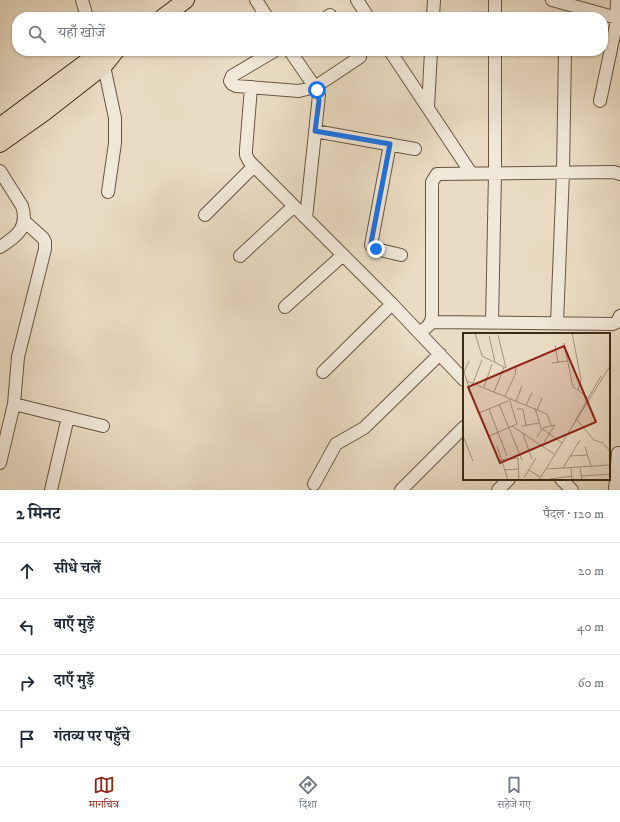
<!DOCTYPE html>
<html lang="hi">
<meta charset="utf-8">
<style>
body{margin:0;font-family:"IM FELL DW Pica","Noto Serif Devanagari",serif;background:#f2f2f3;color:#1f2937}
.stop{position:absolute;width:12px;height:12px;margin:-9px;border:3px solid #1a73e8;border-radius:50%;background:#fff}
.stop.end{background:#1a73e8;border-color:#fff;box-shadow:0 1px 4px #0008}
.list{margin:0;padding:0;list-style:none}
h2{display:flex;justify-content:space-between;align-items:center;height:52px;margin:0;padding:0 16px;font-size:17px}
h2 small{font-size:13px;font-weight:400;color:#747a83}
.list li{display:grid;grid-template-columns:26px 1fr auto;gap:12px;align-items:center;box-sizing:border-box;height:56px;padding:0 16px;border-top:1px solid #e0e1e3}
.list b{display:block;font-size:15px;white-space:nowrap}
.list em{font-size:13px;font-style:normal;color:#747a83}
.icon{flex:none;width:22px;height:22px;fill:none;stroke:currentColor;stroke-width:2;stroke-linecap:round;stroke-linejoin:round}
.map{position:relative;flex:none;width:620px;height:490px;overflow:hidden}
.search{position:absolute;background:#fff;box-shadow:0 1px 3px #0004;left:12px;right:12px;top:12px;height:44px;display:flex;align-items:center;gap:10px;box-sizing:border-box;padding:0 14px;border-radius:16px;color:#747a83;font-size:15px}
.sheet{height:276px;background:#fff}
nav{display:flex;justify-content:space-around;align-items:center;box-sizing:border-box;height:56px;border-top:1px solid #e0e1e3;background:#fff;font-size:11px;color:#747a83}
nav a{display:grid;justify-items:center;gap:2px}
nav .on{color:#8f2418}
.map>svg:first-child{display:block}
</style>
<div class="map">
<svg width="620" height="490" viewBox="0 0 620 490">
<rect width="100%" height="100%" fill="#eadcc4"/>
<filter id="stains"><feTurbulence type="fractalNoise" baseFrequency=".005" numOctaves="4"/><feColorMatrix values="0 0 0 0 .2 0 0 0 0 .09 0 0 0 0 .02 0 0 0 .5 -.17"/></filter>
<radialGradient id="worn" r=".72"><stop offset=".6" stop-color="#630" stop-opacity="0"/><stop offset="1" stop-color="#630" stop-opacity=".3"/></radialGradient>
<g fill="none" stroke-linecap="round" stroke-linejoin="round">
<defs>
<path id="minor" d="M82,0l5,17
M256,0l11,17
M357,0l11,17
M495,0v17
M552,0l65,18
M327,17l3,-2
M433,17l1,-17
M274,51l-42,25 -2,5 2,3 4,2 63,5 16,-4 45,-30
M290,51l27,39 2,5 -13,123
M390,51l81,122
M104,66l11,52v25l-7,49
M251,87l-5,63v5l3,6 143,143 72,76
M600,101l16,-76 1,-25
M428,107l3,-56
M315,131l100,18
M390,144l-19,101 5,4 25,6
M0,171l22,35c7,22 -6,31 -22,41
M205,215l49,-49
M240,256l54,-50
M285,307l58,-52
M431,322l182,2 4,-2 3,-6
M492,323l3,-150v-122
M557,323l6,-151 2,-121
M420,333l9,-8 3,-7v-136l5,-8 177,-2 6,2
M323,372l69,-68
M14,404l89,22
M0,463l14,-59 4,-47 27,-108v-7l-2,-4 -19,-17
M561,479l11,11
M314,484l22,-40 28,-16 76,-74
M51,490l17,-73
M401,490l63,-63
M498,490l11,-11
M615,490l3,-37"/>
<path id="major" d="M163,17l23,-17
M0,126l89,-66 22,-9
M0,144l44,-31 60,-47 12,-15"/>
</defs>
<use href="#minor" stroke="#675642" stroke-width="14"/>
<use href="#major" stroke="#3b2a16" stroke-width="18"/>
<use href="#minor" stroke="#f1e8d9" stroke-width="12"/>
<use href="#major" stroke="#eadcc4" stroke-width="16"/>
</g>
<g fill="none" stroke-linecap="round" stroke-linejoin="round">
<path stroke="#1a73e8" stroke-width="5" d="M317,90l2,11 -4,30 75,13 -19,99 2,4 3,2"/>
</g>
<g transform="translate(463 333)">
<rect width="147" height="147" fill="#eadcc4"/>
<path fill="none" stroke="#a4957e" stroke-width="1" d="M12,0l7,23 24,12 -8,-33M109,0l9,46 -3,11 10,8M26,3l6,26M101,10l9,44 5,3M92,12l3,17M89,30l15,-2M0,36l8,24M1,39l5,-11M4,48l80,33 4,11M10,50l9,-23M21,54l8,-23M31,59l10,-25M42,63l10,-21 1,-7M45,68l-29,12 10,23 28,-12 -8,-26M53,68l6,-15M36,71l23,56M63,72l6,-12M72,75l6,20 21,15M26,76l18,47M54,76h6l3,16M74,77l5,-12M114,87l17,20 9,3 7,8M112,88l26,-45M49,93l42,28M59,93l17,-3M60,101l9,25M0,103l10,25M74,104l6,-9 12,-3 -11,17M34,113l11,34M122,114l6,19M107,123l18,-1M36,127l19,-2 1,22M117,134l2,13M100,135l17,-28M108,135l1,12M84,136l63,-4M41,137l15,-1M66,137l11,7M118,143l29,-2M61,145l12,-20M87,146l22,-3M76,147l71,-114"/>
<path fill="#8f2418" fill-opacity="0.15" stroke="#8f2418" stroke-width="2" d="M101,13l32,76 -96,41 -32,-76z"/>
<rect width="147" height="147" fill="none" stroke="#3b2a16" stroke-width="2"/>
</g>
<rect width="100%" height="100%" filter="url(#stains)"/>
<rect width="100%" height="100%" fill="url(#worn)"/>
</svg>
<div class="stop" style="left:317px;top:90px"></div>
<div class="stop end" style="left:376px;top:249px"></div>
<div class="search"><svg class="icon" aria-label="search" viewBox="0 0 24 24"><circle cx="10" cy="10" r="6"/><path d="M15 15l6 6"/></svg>यहाँ खोजें</div>
</div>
<section class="sheet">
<h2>2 मिनट<small>पैदल · 120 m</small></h2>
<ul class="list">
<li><svg class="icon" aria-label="ahead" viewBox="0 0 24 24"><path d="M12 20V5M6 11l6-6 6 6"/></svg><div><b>सीधे चलें</b></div><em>20 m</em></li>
<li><svg class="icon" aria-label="left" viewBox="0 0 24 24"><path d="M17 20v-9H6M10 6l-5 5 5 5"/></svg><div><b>बाएँ मुड़ें</b></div><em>40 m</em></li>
<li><svg class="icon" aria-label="right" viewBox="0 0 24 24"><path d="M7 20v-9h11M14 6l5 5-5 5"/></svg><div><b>दाएँ मुड़ें</b></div><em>60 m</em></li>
<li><svg class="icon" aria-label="arrive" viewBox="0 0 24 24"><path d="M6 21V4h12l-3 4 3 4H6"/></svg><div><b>गंतव्य पर पहुँचे</b></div></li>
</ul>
</section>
<nav>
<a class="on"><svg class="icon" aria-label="map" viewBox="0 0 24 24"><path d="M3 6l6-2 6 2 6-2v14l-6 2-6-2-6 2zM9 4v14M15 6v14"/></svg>मानचित्र</a>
<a><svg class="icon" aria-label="directions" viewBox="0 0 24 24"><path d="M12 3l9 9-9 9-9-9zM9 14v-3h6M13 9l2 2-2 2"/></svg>दिशा</a>
<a><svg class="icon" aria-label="saved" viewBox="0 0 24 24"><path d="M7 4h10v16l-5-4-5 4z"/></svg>सहेजे गए</a>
</nav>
